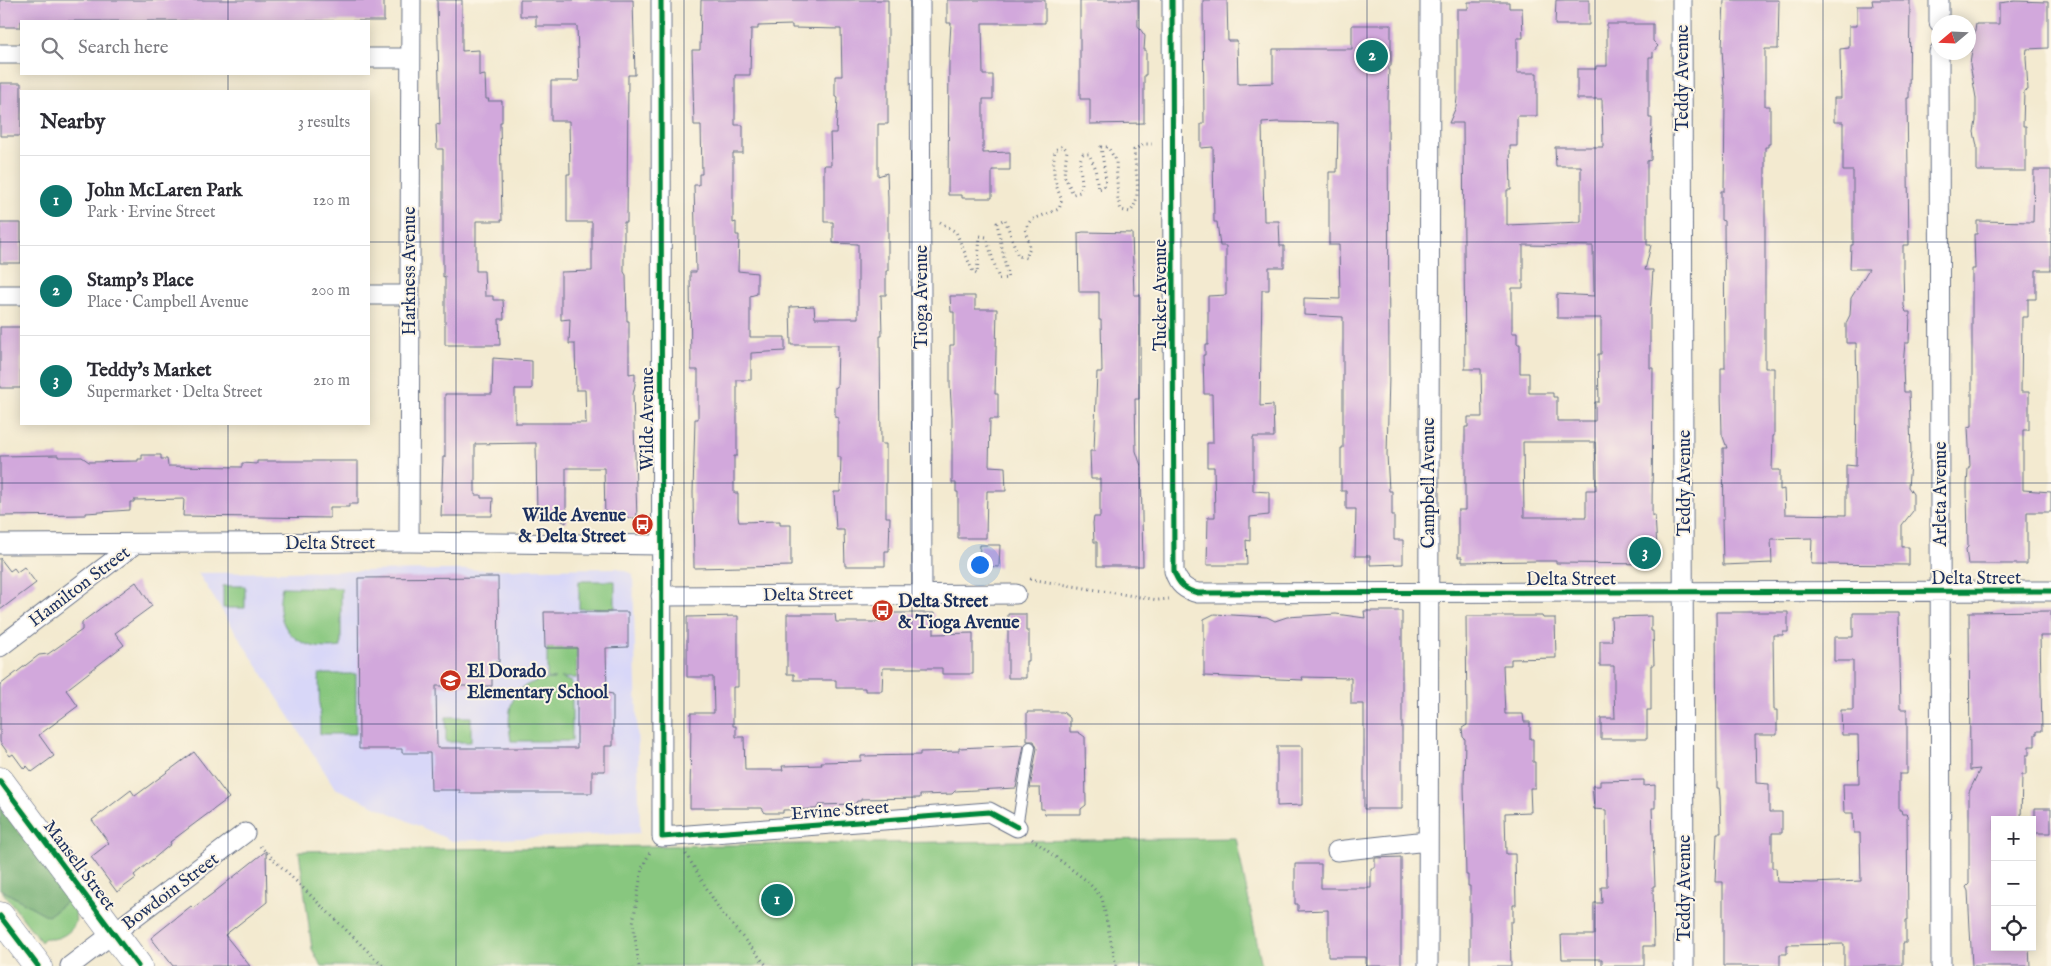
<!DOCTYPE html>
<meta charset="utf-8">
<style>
body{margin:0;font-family:"IM FELL English",serif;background:#f2f2f3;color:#2b2b33}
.controls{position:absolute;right:15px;bottom:15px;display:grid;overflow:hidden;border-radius:0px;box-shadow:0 2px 12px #0003}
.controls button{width:45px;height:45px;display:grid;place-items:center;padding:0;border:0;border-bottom:1px solid #e1e1e2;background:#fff;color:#2b2b33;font:25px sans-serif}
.compass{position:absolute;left:1931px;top:15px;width:45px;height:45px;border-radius:50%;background:#fff;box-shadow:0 2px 12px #0003;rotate:251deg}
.you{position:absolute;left:979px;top:564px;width:18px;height:18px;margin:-12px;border:4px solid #fff;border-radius:50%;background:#1a73e8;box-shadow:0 0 0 8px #1a73e833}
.badge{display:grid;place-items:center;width:32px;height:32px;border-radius:50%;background:#0f766e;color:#fff;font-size:16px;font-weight:700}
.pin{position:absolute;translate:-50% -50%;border:2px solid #fff;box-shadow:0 1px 5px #0006}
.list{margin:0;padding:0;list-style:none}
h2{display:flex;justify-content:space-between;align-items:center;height:65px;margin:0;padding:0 20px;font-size:21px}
h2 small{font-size:16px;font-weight:400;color:#7c7c81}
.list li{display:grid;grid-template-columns:32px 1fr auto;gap:15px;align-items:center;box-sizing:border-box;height:90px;padding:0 20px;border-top:1px solid #e1e1e2}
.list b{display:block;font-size:19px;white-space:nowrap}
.list p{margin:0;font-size:16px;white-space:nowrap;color:#7c7c81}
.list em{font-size:16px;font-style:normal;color:#7c7c81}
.icon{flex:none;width:28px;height:28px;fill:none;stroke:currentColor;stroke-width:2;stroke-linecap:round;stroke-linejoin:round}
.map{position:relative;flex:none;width:2051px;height:966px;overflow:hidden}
.search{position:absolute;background:#fff;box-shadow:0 2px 12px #0003;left:20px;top:20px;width:350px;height:55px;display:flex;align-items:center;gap:12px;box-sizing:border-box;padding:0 18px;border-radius:0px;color:#7c7c81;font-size:19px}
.panel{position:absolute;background:#fff;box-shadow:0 2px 12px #0003;left:20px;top:90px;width:350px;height:335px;border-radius:0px}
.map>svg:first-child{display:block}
</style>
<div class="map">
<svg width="2051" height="966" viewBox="0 0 2051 966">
<rect width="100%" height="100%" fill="#fcf5e5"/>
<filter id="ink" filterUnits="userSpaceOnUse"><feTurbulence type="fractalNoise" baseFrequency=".02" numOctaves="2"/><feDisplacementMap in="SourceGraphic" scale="10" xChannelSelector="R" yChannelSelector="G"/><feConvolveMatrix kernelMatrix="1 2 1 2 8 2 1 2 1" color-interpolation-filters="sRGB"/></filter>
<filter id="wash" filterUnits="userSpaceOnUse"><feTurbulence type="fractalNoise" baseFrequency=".0096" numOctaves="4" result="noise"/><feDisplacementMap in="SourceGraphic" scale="20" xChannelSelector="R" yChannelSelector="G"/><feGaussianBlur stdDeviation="1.12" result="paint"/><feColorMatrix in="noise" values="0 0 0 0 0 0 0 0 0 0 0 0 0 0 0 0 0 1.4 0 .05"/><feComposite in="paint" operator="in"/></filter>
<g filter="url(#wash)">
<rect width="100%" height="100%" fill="#f3ead0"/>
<path fill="#d8d7f8" d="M618,568l15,6 7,259 -188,8 -117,-53 -137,-215z"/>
<path fill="#88c77f" stroke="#527b6e" d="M579,581h36v27l-36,1z
M223,586h22v22h-22z
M282,587l59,1v59c-40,6 -70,-16 -59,-60z
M547,648h30v30h-17l12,4v59h-61c-6,-38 2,-61 44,-62l-8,-1z
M319,674h37v60h-36z
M446,717h25v25h-25z
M1236,838l26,128h-941l-9,-17 -13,-98z
M1,890l47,26 22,-17 10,12 -5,4c5,14 -18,28 -30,23l-4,4z"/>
<path fill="#6eac6e" stroke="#446e66" d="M0,807l70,92 -22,17 -48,-27z"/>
<g id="blocks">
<path fill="#d2a8dc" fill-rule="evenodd" d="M0,0h384v21h-363v6h-21z
M437,0h25v51l17,-1v26l6,-1 1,24h3l-1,2h14v21h-2l2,99h-26v50h8l1,25h8v4h10l1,19h-5l1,26h-55v-69l-2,1v-128h-6l-1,-25 4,1z
M520,0h113l2,75h-7l-1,147h-3v50l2,3 1,46h2v53l6,-1v12l-2,9 4,124 -32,1 -1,-51h-38v55l-11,-6h-18l-1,-74 -61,1v51h6v3h12l-1,18h-51l2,-59h2v-63h47l1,-36 39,3v28h-17v34h71l-1,-33h-9l-1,-46h-6l1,-25 -9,1v-48l31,-1v-49h-25v-48h3l-1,-53h-18v-40h28l-2,-55h-41v-10h-16z
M701,0h187v124h-10v52l9,-3 1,25v73h-2v24h-5l1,41h-2l1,108h5v73h4l-1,34h-4v15h-40l-1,-36h-8l-2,-38h6l1,-35h-3v-40h-3v-30h2l1,-42h-47l-1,-38 24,-1 1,12h43v-74l-25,-1v-21h-9v-57h7l-1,-32h6l2,-36h-3v-21h7l-1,-47 -49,-1v-3l-34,1v3h-7l-1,46h-15v50h8v28h-10v70l3,-1v13h3l-1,36 19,2v21l-7,2v41h35v14l-34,2v27h-14v76h-3v37h4v24l1,5 41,-1v4h11v41l-97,2 -1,-76 2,-73h3v-49h-7l-1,-98h6l-2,-87h5v-11h3l-1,-49h-7l-2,-75h8z
M947,0h98v23h-63l1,52h10v24h-10v54l27,-1v18h-18v28h-30v-3h-14l1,-137 2,-35h-4z
M1080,0h58v26l7,10 -1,14h2v25h-2v48l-54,1v-25h-10z
M1203,0h24l1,41h9l1,43 35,-1v-34h79v-24h39v41h-2l-1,33 1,277 -2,78 2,37h3v24h2v25h9v24l-33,1v-9h-15l1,-47h-10v-18h-5v-43h2v-131l-39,-2v-17l36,1 -1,-54h-10v-73h8l1,-49 -61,-1 -15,1 2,98h15l1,25h4v21h-15v23h-7l-2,116 13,-1 1,32h-21v54l16,1v23l-19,2v24l-4,-1 1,25h-40l1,-48h7l-1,-50h-7v-24h6l-1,-49h-8l-1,-39h2v-10h3v-49l18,-1v-49h-6l-3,-24h-3l-1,-75 -12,1v-24h3z
M1556,0h33v25h-34z
M1724,0h55l-1,49h-13v57h5v38h-2v3h-3v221h9v68h-1l-1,34h8v20l4,-1 1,25 61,1v-50l10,1 1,-74 -1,-49h-10v-20l4,-8 1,-17 18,-29h-19l1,-24h2v-74h-10v-49h-9v-24h7l-1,-49 9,-1v-22h8v-20h16l-1,-6h38l-1,98h-2l2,147h-6v24l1,37 2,6h4l-1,31h-4l-2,22 1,27h5l2,60 -3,35 5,7v17l-11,14v22h7v18l-98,-1 1,-26 -41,1 1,24 -49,2 -1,-46h2l-1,-71h4l-5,-14 -1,-42v-24h4l-1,-147 -3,-1v-29h3l1,-93 -3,-49z
M2015,1l33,1v46l-21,1 -1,8 2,33 -4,1 -1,35h3v45h-49v-25l-3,-14 2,-11v-23l-6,-34 6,-40h23v-21z
M1468,2h41v6h13l1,30h-6v35h20v43h-20v30h-7l1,44h-4v35l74,-3v-56h-25l-1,-19h48l-1,-48h-25v-30h19v-3h11v-42h46v17l5,5 -5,6v5h-4v61h3l-1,42 -4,1v84h4l-6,25h8l-3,45v53h3l-1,148 3,-1 3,49 -102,-1v-2h-17l-77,1v-5h-4v-47h7v-83h3v-10h14l-1,-48h-16l-2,-246h-14l7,-16 1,-9v-89h11zM1523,245l70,1 1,50 -37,-2v24h44v36h-3l1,48h-4v19h-38v-24h-4v-4h-24v-20h-9v-29h-3v-11h-5v-45h11zM1523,442h72l1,48h-10v27h-62z
M0,83h21v53h-21z
M2034,170h17v100h-15v29h-8v18h-6l-1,75h8v38h-6v60l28,2v20h-24v52h-59l-2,-15 2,-2 -1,-61 1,-17 2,-3 -2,-39 4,-1v-157h3l-1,-35h3v-13l56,1z
M0,223h21v40h-21z
M1083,232l49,1 2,62h6v63h-1v41h-4l1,52 5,15 2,100h-46v-24h-3l-1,-19 1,-6h6v-38h-9l-1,-28h4l3,-79h5l-1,-52h-2v-28h-20l-1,-59z
M950,296h25v13h22l-2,85h3v25h-8l-1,47 16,1 1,24h-19l-1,47h-28v-46h-2v-9h-4v-65l-2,-33v-40h4v-33h-3z
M0,327h21v61h-21z
M58,455v2h24l7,5 49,-1v-2h4v-4h19v4h6l1,7 74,1v-4l15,1v-3h101v43h-9v3h-19v11l-147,-2 1,-17 -50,1v2h-4v8l-44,3v2l-86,1v-60z
M980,545h20l-1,22 -20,-1z
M0,558l10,13 4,-3 3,4 7,-5 12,16 -36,27z
M498,577l1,85h-7v24h-56l1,62h140v-100h-32l-1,-36h84v35l-22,1 1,45 6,1v52h-8v25h-13v22h-132v-3h-29l-1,-37h-28v-4h-43l-1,-171z
M136,582l16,24 -37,27 9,12 -58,45 12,16 -39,29 15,21 -22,16 -5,-6 -3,3 -11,-15 -3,2 -10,-14v-57l39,-30 9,-1 34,-24v-8z
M1364,611h38v198h-38v-105h-13v-26l-49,-1 1,3 -99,-4v-57l10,-5 53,3 8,4 12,-4 49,-3 29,4z
M2051,611v25h-11l2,95h-5v3h-2v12h-6v9h-3v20h-4l-1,45h-26v127h34l1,19h-58l-4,-75 -2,-4 3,-3v-92l11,-23 -10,1 -1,-158z
M1716,612h72v20h-5v3h-10l1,75h3v25h-22l1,48 13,1v28h13v21h-10v35h4l1,14 35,1 49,-2 -1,-48h-6l-1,-20h-9l-1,-29h16l-1,-49h-16l-1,-25h12v-49h-19v-24h19v-24h45l2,96h7v65h-8v36h2l1,4h4l1,1 1,105h-2v23h-3v23h-59v-22l-57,1v9h-7v12h-57v-84h-8l2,-49h4l-1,-36 -1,-9h-2z
M885,613h49v21l39,-1v41h-31v-6h-59l-1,23h-17v-3h-29v-8h-42v-6h-7v-60h48l1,8h49z
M1008,614h18v17h3v30h-3v17h-18z
M738,616v71h-5v39h3v11h8l1,33h38l-1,-4 40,-1 -1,-3 40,-1v-5l59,-1v-3l39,-1v-3l65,-3 -8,43 -61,3 -3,3 -32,1v3l-59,1v2h-4l-2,3 -36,1 -3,4 -33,1v3h-18l-3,-5h-72l1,-95h23l-1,-36h-26v-60z
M1466,616h76l1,2h12l1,40 -45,1v6h-8l2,49h18l1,8h6v17h3v23h2v26h-5l1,24 -26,1 1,41h9l1,51h-3v17h-3l1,44h-41v-80h-2v-11h-2l-2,-90 1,-46 -2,-2 -1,-9 5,-3z
M1651,616v15h2l1,34h-3v45h-4v29h-46v-21h14l-1,-28v-24h-14v-25h12l-1,-24z
M1027,712h36l7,6v14h8l7,5 1,68 -5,4v5h-36l-1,-5h-3l-1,-21h-10l7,-40 -3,-7h-7z
M1277,746h25v59l-25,1z
M194,752l35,46 -59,44 1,2 -37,31 2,3 -19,14 -26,-35 18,-14 -17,-23 39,-30 4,6z
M1644,780v6l11,-1v23h-3l3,78h-2l1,60h-10v20h-42v-7h-40l-1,-24h33v-32h8l-1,-16h6l-1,-77 -12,-1 -2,-23h8v-5z
M2035,808h16v25h-16z
M266,851l1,51 -42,33 25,31h-77l-22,-28 40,-32 2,2 19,-14z
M1401,857v109h-35v-9h-38v-47l-30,1v-7h-3v-40h26v24h50v-20h4v-10z"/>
</g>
</g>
<g filter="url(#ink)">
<use href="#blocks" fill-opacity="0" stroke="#677086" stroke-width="1"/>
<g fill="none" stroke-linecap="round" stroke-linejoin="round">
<defs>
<path id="lane" d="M1017,827l13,-80"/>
<path id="street" d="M661,0l1,837 327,-25 28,15
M920,0l2,593
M1172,0l2,571c4,13 11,19 24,22l853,-2
M1682,0l2,966
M1939,0v22
M1939,52l2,914
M0,54h21
M369,58h41
M0,295h21
M369,295h40
M409,542l2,-542
M0,544l409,-2 252,3
M661,596l355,-2
M0,647l135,-103
M1337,851l90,-10
M70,966l175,-133
M1428,966l2,-966"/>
<path id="secondary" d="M0,781l138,185
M0,916l38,50"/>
</defs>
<use href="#lane" stroke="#677086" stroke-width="12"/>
<use href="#street" stroke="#677086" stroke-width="21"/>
<use href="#secondary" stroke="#677086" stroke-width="29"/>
<path stroke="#677086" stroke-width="3" stroke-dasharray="1 4" stroke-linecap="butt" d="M940,222l16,10 17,40 4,2 3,-38 6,1 13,42 9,-1 -11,-55 8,-4 13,37 8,2 4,-11 -5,-18 6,-9 28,-11 3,-9c-8,-17 -10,-31 -7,-50l8,-4 4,4 -3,25 9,19 7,-2c6,-12 -5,-26 3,-38h6l6,13 3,22 5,-1 3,-8 -5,-33h7l8,14 2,39 3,10 9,2c13,-14 5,-44 4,-62l10,-6h8
M1030,579l128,21 11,-1
M1032,839l55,42 15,17 14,68
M260,846l123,120
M686,854l35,58 46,54
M639,966l-6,-43 9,-55 8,-16"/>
<use href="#lane" stroke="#fff" stroke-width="10"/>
<use href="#street" stroke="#fff" stroke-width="19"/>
<use href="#secondary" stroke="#fff" stroke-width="28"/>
<defs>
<path id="cycleway" d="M661,0l1,837 327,-25 28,15
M1172,0l2,571c4,13 11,19 24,22l853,-2
M0,781l138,185
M0,916l38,50"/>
</defs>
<use href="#cycleway" stroke="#fcf5e5" stroke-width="8"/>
<use href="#cycleway" stroke="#00873e" stroke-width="5"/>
</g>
</g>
<path fill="none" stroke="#1b2f5e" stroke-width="1" stroke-opacity="0.55" d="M228,0v21M456,0v966M684,0v966M912,0v966M1139,0v966M1367,0v966M1595,0v966M1823,0v966M228,74v17M0,242h21M369,242h1682M228,424v542M0,483h2051M0,724h2051"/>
<defs>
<symbol id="bus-disc" viewBox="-11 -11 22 22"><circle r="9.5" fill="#c8321e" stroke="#fcf5e5"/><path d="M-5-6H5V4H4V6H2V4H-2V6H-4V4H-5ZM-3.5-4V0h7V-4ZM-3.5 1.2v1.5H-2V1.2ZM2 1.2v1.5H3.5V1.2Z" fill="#fff"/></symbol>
<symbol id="school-disc" viewBox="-11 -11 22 22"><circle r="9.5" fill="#c8321e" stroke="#fcf5e5"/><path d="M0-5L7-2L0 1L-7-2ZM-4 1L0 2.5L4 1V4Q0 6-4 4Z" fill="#fff"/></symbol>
</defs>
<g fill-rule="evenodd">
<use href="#bus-disc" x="630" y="512" width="25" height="25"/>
<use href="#bus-disc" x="870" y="598" width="25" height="25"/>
<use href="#school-disc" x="438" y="668" width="25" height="25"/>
</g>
<g text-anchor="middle" stroke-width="4" stroke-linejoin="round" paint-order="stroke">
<g font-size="18" fill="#1b2f5e" stroke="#fcf5e5">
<text transform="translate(1682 78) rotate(-90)" y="6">Teddy Avenue</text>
<text transform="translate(409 271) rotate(-90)" y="6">Harkness Avenue</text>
<text transform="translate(1160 295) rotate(-90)" y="6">Tucker Avenue</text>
<text transform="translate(921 297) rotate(-90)" y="6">Tioga Avenue</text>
<text transform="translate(647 419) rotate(-90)" y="6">Wilde Avenue</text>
<text transform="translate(1428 483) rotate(-90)" y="6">Campbell Avenue</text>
<text transform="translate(1684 483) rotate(-90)" y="6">Teddy Avenue</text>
<text transform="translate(1940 494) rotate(-90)" y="6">Arleta Avenue</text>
<text x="330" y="549">Delta Street</text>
<text x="1976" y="584">Delta Street</text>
<text x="1571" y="585">Delta Street</text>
<text transform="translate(79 586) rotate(-37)" y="6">Hamilton Street</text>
<text transform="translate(808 594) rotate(-1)" y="6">Delta Street</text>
<text transform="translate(840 810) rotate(-4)" y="6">Ervine Street</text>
<text transform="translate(80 865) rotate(53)" y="6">Mansell Street</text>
<text transform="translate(1684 888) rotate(-90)" y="6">Teddy Avenue</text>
<text transform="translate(170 891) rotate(-37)" y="6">Bowdoin Street</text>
</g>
<g font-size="18" font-weight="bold" fill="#1b2f5e" stroke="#fcf5e5" text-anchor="start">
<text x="626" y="521" text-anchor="end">Wilde Avenue<tspan x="626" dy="21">&amp; Delta Street</tspan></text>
<text x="898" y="607">Delta Street<tspan x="898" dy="21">&amp; Tioga Avenue</tspan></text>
<text x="467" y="677">El Dorado<tspan x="467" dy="21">Elementary School</tspan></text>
</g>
</g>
</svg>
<div class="controls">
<button>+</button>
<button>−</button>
<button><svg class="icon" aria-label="locate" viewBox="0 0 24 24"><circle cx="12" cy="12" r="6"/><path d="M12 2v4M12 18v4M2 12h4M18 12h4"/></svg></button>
</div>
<svg class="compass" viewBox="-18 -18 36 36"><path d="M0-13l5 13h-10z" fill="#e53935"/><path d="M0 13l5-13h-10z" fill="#7c7c81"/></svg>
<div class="you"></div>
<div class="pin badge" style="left:777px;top:900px">1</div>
<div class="pin badge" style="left:1372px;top:56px">2</div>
<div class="pin badge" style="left:1645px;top:553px">3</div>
<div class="search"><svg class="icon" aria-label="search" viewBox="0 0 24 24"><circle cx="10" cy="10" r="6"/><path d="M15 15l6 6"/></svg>Search here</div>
<section class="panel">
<h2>Nearby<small>3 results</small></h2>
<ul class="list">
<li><span class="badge">1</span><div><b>John McLaren Park</b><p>Park · Ervine Street</p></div><em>120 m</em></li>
<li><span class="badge">2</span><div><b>Stamp's Place</b><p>Place · Campbell Avenue</p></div><em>200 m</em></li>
<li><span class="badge">3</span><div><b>Teddy's Market</b><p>Supermarket · Delta Street</p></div><em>210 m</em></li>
</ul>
</section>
</div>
